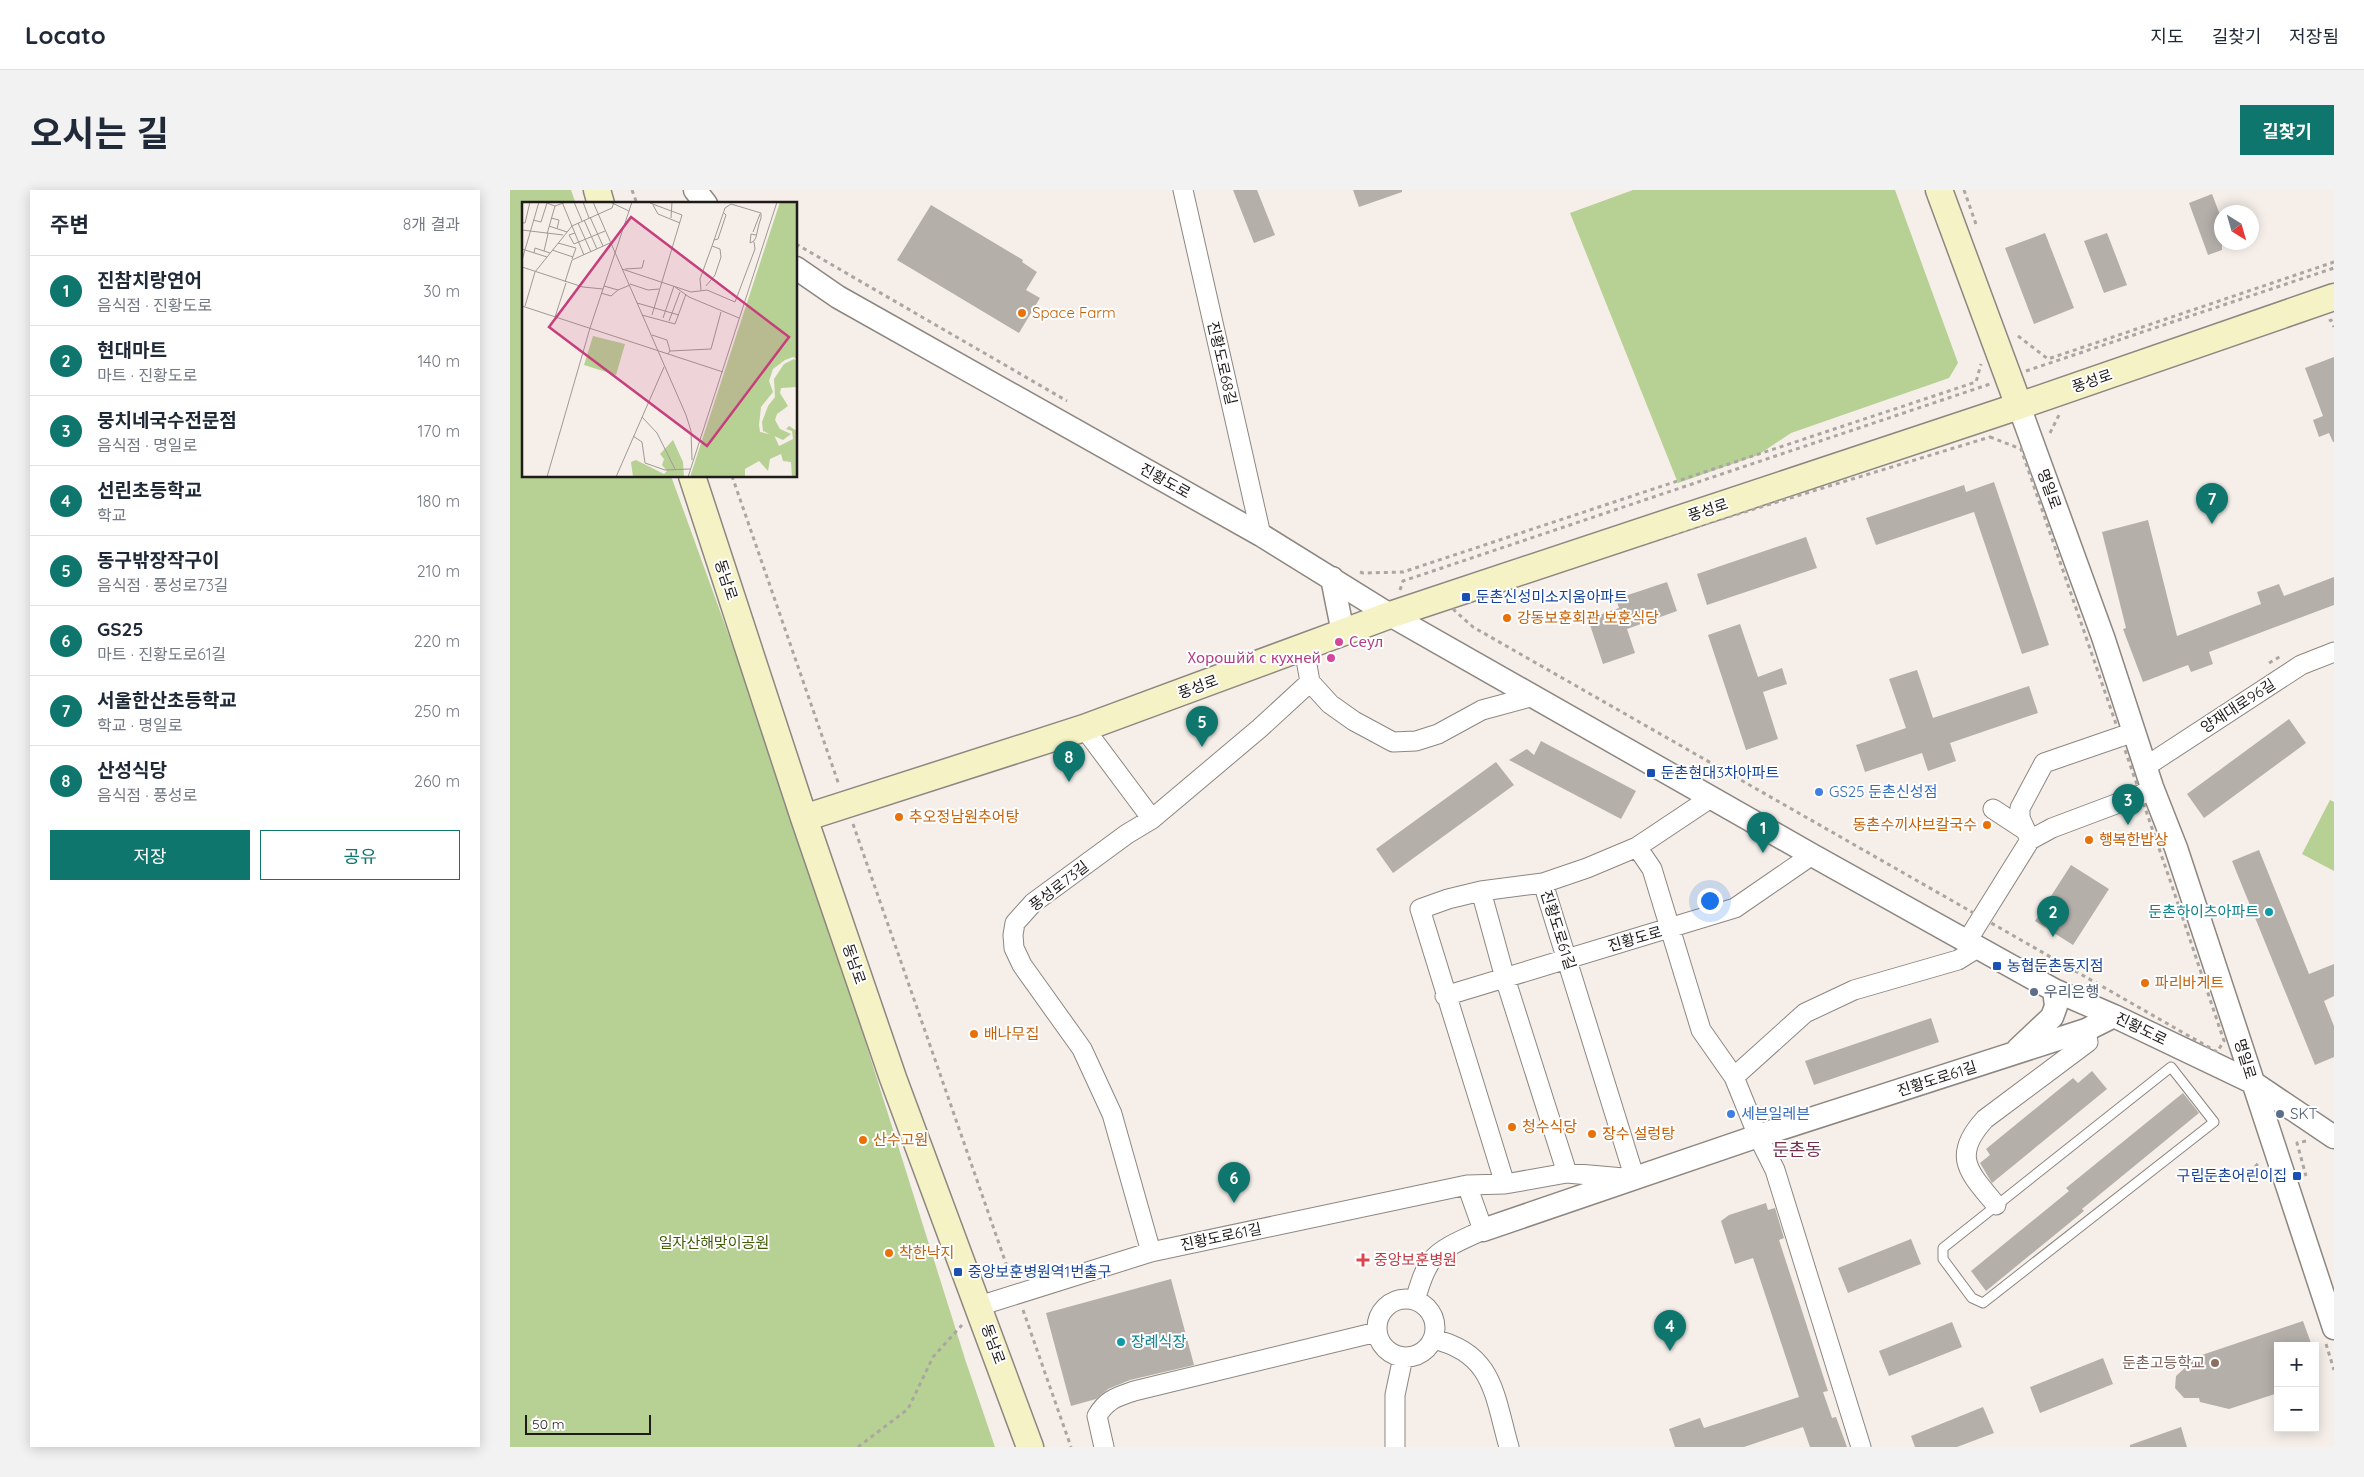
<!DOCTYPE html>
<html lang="ko">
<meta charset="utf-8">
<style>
body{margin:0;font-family:Quicksand,"Noto Sans KR",sans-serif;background:#f2f2f3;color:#1f2937}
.controls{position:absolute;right:15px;bottom:15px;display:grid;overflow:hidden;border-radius:0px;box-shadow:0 2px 12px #0003}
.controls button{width:45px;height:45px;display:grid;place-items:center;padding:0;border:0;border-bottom:1px solid #e0e1e3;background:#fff;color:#1f2937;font:25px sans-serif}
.compass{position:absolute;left:1704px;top:15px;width:45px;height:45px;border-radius:50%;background:#fff;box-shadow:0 2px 12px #0003;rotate:143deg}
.scale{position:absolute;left:15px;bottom:12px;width:126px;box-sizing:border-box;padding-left:5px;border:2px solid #1e1b19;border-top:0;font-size:14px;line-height:18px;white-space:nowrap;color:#1e1b19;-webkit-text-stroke:4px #fff;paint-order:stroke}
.you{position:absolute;left:1199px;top:710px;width:18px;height:18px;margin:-12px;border:4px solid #fff;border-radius:50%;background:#1a73e8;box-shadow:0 0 0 8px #1a73e833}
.badge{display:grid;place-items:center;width:32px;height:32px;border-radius:50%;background:#0f766e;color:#fff;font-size:16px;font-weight:700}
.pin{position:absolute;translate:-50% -41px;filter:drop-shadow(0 1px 2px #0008)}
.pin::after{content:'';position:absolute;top:26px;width:18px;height:15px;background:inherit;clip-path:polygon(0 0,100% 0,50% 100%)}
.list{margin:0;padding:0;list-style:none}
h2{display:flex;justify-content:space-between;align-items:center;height:65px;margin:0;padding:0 20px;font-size:21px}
h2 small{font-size:16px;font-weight:400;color:#747a83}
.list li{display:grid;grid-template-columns:32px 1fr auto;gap:15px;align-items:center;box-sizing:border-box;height:70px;padding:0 20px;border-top:1px solid #e0e1e3}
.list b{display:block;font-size:19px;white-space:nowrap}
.list p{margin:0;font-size:16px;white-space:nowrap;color:#747a83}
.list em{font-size:16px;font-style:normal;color:#747a83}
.actions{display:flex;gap:10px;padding:15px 20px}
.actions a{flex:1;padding:11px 0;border:1px solid #0f766e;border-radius:0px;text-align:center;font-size:18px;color:#0f766e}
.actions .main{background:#0f766e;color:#fff}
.map{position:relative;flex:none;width:1824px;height:1257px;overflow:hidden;border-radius:0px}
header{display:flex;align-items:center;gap:30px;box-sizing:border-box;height:70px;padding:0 25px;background:#fff;border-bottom:1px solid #e0e1e3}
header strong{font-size:24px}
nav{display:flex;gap:28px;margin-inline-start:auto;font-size:18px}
.intro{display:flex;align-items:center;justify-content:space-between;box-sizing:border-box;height:120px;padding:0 30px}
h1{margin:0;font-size:35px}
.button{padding:12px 22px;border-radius:0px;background:#0f766e;color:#fff;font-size:18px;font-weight:700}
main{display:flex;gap:30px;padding:0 30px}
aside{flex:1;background:#fff;border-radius:0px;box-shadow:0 2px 12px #0003}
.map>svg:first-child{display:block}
</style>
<header>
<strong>Locato</strong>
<nav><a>지도</a><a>길찾기</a><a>저장됨</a></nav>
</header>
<div class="intro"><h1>오시는 길</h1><a class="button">길찾기</a></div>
<main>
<aside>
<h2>주변<small>8개 결과</small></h2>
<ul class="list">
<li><span class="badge">1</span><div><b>진참치랑연어</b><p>음식점 · 진황도로</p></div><em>30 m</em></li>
<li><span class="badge">2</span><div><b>현대마트</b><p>마트 · 진황도로</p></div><em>140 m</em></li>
<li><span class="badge">3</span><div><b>뭉치네국수전문점</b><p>음식점 · 명일로</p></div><em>170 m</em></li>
<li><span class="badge">4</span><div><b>선린초등학교</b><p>학교</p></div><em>180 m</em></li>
<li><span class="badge">5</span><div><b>동구밖장작구이</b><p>음식점 · 풍성로73길</p></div><em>210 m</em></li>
<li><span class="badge">6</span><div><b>GS25</b><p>마트 · 진황도로61길</p></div><em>220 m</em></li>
<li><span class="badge">7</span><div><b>서울한산초등학교</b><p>학교 · 명일로</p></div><em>250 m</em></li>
<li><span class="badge">8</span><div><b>산성식당</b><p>음식점 · 풍성로</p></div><em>260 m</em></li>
</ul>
<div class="actions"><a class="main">저장</a><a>공유</a></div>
</aside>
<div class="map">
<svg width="1824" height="1257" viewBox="0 0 1824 1257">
<rect width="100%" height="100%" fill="#f5eee9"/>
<path fill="#b6d193" d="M0,0h61l5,14h-52v272h147l124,342 171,544 29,85h-485z
M1123,0h262l63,173 -9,15 -158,55 -33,22 -80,28 -108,-270z
M1820,610l4,2v69l-32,-17z"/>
<path fill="#b5afaa" d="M723,0h24l18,45 -21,8z
M843,0h49v2l-43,15z
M1702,4l10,26v30l-14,5 -19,-52z
M421,15l92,55 -1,2 15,10 -11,18 14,8 -21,35 -122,-73z
M1535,43l29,75 -40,16 -29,-76z
M1597,43l20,52 -23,8 -20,-52z
M1824,167v85h-1l-4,-9 -10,4 -6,-17 10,-4 -18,-48z
M1484,292l55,163 -27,9 -48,-142 -98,33 -10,-27 98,-33 2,7z
M1638,330l29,116 84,-32 -4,-12 22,-8 5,12 50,-19v28l-125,47 4,12 -22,8 -3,-7 -45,17 -20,-53 3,-1 -24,-96z
M1296,347l11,31 -110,37 -10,-31z
M1157,392l10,29 -50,18 8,24 -32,11 -15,-45 31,-11 -3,-9z
M1230,434l18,53 24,-9 5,16 -24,8 15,47 -32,11 -38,-115z
M1407,480l16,48 96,-32 9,27 -88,30 6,18 -28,10 -6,-18 -57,19 -9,-27 50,-17 -17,-49z
M1779,529l17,24 -102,75 -17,-24z
M1031,551l95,50 -15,28 -112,-59 18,-11 7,6z
M986,572l18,23 -121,88 -17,-24z
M1749,660l50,124 25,-10v32l-10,5 10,25v31l-19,8 -83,-204z
M1561,675l38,24 -36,56 -38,-24z
M1421,828l8,24 -125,43 -9,-24z
M1582,881l15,18 -115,94 -12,-20 10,-8 -4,-6 87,-71 5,5z
M1673,903l16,20 -117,96 2,2 -98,80 -15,-20 98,-80 -3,-3z
M1256,1013l2,7 7,-2 9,30 -5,2 49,151 -5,1 9,26 4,-1 11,30h-37l-7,-20 -59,20h-69l-6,-18 31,-11 4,10 95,-31 -46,-139 -18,6 -14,-43 8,-6z
M1401,1049l10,25 -73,29 -10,-25z
M661,1089l23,86 -64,15 -22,9 -12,10 -25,7 -25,-93z
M1793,1131l9,25h-34v47l-49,16 -29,-7 -1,-4h-15l-9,-10 1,-12 11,-10v-6z
M1442,1132l10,25 -73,29 -10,-25z
M1593,1168l10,26 -73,29 -10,-26z
M1473,1217l11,26 -37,14h-42l-4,-11z
M1671,1237l6,20h-57v-2z"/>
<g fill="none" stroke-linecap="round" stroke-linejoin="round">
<defs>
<path id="service" d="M1661,877l43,55 -231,181 -11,-5 -29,-39v-11z"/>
<path id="minor" d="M673,0l78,345
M800,492l20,22 24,17 39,21 23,-1 22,-7 44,-24 52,-14
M574,538l68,91
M1635,577l156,-102 33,-13
M1483,619l32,21
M1520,650l-10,-22v-10l24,-45 90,-31
M1127,657l15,22 49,161 33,47 24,59 17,34 86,277
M971,701l24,87 62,195
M1457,751l63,-101 22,-12 101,-38
M935,806l290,-88 77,-53
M1224,887l71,-64 49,-23 104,-30 21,-13
M995,994l-85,-275 28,-10 33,-8 62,-8 44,-15 50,-21 75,-50
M1486,1015c-26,-32 -46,-48 -11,-86l103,-77 -2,-12
M641,1062l-39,-138 -30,-65 -60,-84 -8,-17 -1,-13 2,-12 18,-20 94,-69 25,-15 108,-91 50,-46 -6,-34
M867 1138a29 29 0 1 1 58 0a29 29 0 1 1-58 0Z
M905,1110c4,-12 8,-29 17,-40 12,-14 35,-22 51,-30l-16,-45
M469,1116l172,-54 316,-67 38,-1 62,-11 68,6 -92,-296
M923,1149c61,14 61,56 76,108
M594,1257l-7,-31c10,-17 20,-19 37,-25l243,-59
M885,1257v-52l8,-38"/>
<path id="tertiary" d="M185,0l11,14
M286,78l42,29 423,238 129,80 422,240 242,135 60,26 138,66 82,55
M1509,216l84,231 49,150 24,61 158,480
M822,388l11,55
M1508,859l34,-32 4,-11 -2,-16
M973,1040l275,-94 328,-106 28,-14"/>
<path id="secondary" d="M87,0l4,14
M1429,0l80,216
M182,286l112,342 89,260 137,369
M294,628l280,-90 306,-113 629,-209 315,-109"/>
</defs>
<use href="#service" stroke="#8d8681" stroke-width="11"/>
<use href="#minor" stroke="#8d8681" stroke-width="21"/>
<use href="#tertiary" stroke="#8d8681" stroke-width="25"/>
<use href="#secondary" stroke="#8d8681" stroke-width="29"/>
<path stroke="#aba6a2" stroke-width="3" stroke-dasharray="4 4" stroke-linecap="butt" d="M122,0l5,14
M1454,0l13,37
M286,54l271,157
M1819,131l2,-1 3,7
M1508,146l30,23 286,-97
M1516,181l308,-103
M1540,243l9,-18
M1480,247l31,12 151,437 52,155 -7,11 -744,-425 -19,-17 2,-7 10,-6z
M222,286l107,309
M850,382l3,1 40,-1 573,-190 5,-18
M890,400l3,-9 587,-197
M1759,473l12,-7
M343,634l158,454
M1796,951l-9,2 9,33
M1740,983l10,-12
M513,1120l48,137
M1816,1154l8,26
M348,1257l50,-38 25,-52 29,-32"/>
<use href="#service" stroke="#fff" stroke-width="9"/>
<use href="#minor" stroke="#fff" stroke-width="19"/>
<use href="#tertiary" stroke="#fff" stroke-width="22"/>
<use href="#secondary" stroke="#f5f2c6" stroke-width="26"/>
</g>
<g fill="#e8710a" stroke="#fff" stroke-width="2">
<circle cx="512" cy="123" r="5"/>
<circle cx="997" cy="428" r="5"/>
<circle cx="389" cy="627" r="5"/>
<circle cx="1477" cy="635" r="5"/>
<circle cx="1579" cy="650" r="5"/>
<circle cx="1635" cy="793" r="5"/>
<circle cx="464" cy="844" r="5"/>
<circle cx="1002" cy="937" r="5"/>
<circle cx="1082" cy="944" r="5"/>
<circle cx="353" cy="950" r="5"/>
<circle cx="379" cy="1063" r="5"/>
</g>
<g fill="#1a4fb4" stroke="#fff" stroke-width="2">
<rect x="951" y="402" width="10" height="10" rx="2.5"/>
<rect x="1136" y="578" width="10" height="10" rx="2.5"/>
<rect x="1482" y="771" width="10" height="10" rx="2.5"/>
<rect x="1782" y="981" width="10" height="10" rx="2.5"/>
<rect x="443" y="1077" width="10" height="10" rx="2.5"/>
</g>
<g fill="#d1479c" stroke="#fff" stroke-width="2">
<circle cx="829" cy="452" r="5"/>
<circle cx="821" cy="468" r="5"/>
</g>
<g fill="#3f7fe0" stroke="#fff" stroke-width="2">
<circle cx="1309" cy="602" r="5"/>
<circle cx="1221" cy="924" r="5"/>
</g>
<g fill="#0f9aa8" stroke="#fff" stroke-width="2">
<circle cx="1759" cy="722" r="5"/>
<circle cx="611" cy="1152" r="5"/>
</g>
<g fill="#5c6f8a" stroke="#fff" stroke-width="2">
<circle cx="1524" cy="802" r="5"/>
<circle cx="1770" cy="924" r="5"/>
</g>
<path fill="#e0444e" stroke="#fff" stroke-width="2" d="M850.5 1062.5h5v5h5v5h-5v5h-5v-5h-5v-5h5z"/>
<circle fill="#8d6e63" stroke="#fff" stroke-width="2" cx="1705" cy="1173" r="5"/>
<g text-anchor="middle" stroke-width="4" stroke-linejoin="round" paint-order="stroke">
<g font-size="15" fill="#c56008" stroke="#fff" text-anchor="start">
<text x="522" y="128">Space Farm</text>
<text x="1007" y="433">강동보훈회관 보훈식당</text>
<text x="399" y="632">추오정남원추어탕</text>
<text x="1467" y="640" text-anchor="end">동촌수끼샤브칼국수</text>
<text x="1589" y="655">행복한밥상</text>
<text x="1645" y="798">파리바게트</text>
<text x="474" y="849">배나무집</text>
<text x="1012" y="942">청수식당</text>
<text x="1092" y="949">장수 설렁탕</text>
<text x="363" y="955">산수고원</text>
<text x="389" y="1068">착한낙지</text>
</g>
<g font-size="15" fill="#1e1b19" stroke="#fff">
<text transform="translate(712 173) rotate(77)" y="5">진황도로68길</text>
<text transform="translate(1582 191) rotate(-19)" y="5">풍성로</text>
<text transform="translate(655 291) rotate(29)" y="5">진황도로</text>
<text transform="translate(1539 299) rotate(70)" y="5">명일로</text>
<text transform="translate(1198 320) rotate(-18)" y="5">풍성로</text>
<text transform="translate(216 390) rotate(72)" y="5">동남로</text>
<text transform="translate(688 497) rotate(-20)" y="5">풍성로</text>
<text transform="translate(1728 516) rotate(-33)" y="5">양재대로96길</text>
<text transform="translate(549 696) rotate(-38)" y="5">풍성로73길</text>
<text transform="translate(1048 740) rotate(72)" y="5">진황도로61길</text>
<text transform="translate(1125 749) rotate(-16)" y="5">진황도로</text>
<text transform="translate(344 774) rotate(71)" y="5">동남로</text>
<text transform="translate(1631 839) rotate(26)" y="5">진황도로</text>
<text transform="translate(1735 869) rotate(73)" y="5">명일로</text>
<text transform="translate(1427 889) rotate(-18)" y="5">진황도로61길</text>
<text transform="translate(711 1047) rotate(-12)" y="5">진황도로61길</text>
<text transform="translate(483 1154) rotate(70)" y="5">동남로</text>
</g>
<g font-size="15" fill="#164399" stroke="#fff" text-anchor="start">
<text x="966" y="412">둔촌신성미소지움아파트</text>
<text x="1151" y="588">둔촌현대3차아파트</text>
<text x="1497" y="781">농협둔촌동지점</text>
<text x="1777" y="991" text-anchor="end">구립둔촌어린이집</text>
<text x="458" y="1087">중앙보훈병원역1번출구</text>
</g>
<g font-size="15" fill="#b23c85" stroke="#fff" text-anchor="start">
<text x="839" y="457">Сеул</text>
<text x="811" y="473" text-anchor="end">Хорошйй с кухней</text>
</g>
<g font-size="15" fill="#366cbe" stroke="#fff" text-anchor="start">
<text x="1319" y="607">GS25 둔촌신성점</text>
<text x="1231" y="929">세븐일레븐</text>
</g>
<g font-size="15" fill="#0d838f" stroke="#fff" text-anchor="end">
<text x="1749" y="727">둔촌하이츠아파트</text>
<text x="621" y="1157" text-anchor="start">장례식장</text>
</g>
<g font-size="15" fill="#4e5e75" stroke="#fff" text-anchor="start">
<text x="1534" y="807">우리은행</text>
<text x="1780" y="929">SKT</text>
</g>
<g font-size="15" fill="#3f5b04" stroke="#fff">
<text x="204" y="1058">일자산해맞이공원</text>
</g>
<g font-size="15" fill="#be3a42" stroke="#fff" text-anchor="start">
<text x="864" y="1075">중앙보훈병원</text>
</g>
<g font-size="15" fill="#785e54" stroke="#fff" text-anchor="end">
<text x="1695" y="1178">둔촌고등학교</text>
</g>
<g font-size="18" fill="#722f4a" stroke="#fff">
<text x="1287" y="966">둔촌동</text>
</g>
</g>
<g transform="translate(12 12)">
<rect width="275" height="275" fill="#f5eee9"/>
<path d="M258,0h17v157l-4,-2 -8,3 -12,9 -4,12 4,11 -12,15 -2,18 1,7 14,3 5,11 14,-7 -1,-8 -6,-2 3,-3 8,5v46h-5l-1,-15 -8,-1 -2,-7 -11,5 -2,12 -9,-10 -14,8v8h-55zM71,134l32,8 -9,31 -32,-10zM272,157l3,2v26l-16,1 -1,5 8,13 -11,8 -2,6 5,9 11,5 -8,6 -20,-9 -1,-9 6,-16 7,-9 -1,-18 10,-15zM151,238l10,22 1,15h-51l-2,-15 5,-2 28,14 3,-3 -5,-6 2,-6 -4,-5z" fill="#b6d193"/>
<path fill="none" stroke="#9f9a96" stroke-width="1" d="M22,0l11,4 11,-4M40,0l22,53M52,0l8,19M61,0l6,16M71,0l93,213 5,16 1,29M88,0l19,9M128,1l32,12 -30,100M131,3l5,9 22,9M68,15l13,29M29,16l8,2 -2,9M149,16l1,-16M11,18l8,2 6,-19M62,18l13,29M0,21h3l5,-21M56,21l13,29M27,24l18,6M0,28l41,5M231,30l7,-18M53,31l-6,2 5,9 31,-13M25,32l8,-28M192,38l4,-1 8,-24 -3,-3M36,41l18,5 -4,11M190,44l13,-38 6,-4 30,9v5l-2,6 -3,13 -2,4 -4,2 1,-9 5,1M0,47l25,8M30,48l21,7M22,49l4,-17M12,51l1,-5 15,5M0,58l17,-58M0,65l61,20 20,2M100,67l69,23 16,-2 28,12 20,-53 -1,-7M103,67l17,-1 2,-8M43,80l7,-22 38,-17M108,82l18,6 11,-1M82,84l14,4 12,-5M153,85l14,10 50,21M179,88l-1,-11 12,-33 8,3 1,8 -6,18 -9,11M79,91l10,3 7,-6M115,101l42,12M0,104l201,66M3,104l10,-34 37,-46 40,-18 2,-6M120,113l33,9 11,-30M33,115l11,-34M141,116l11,-32M147,119l11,-29M68,126l42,-126M130,133l15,5 3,11M146,152l2,-3 41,-2 10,-37M120,215l15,16 18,36M111,234l9,6 3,21 20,7 25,-1M25,275l43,-149M94,275l48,-110M166,275l89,-275"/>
<path fill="#c63e7b" fill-opacity="0.15" stroke="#c63e7b" stroke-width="2.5" d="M109,15l158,120 -82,109 -158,-119z"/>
<rect width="275" height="275" fill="none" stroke="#1e1b19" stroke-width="2.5"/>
</g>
</svg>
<div class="controls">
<button>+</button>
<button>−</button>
</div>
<svg class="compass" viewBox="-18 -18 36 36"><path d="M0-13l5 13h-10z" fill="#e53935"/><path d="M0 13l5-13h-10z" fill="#747a83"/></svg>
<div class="scale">50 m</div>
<div class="you"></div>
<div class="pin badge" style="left:1253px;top:663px">1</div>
<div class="pin badge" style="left:1543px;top:747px">2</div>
<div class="pin badge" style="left:1618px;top:635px">3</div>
<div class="pin badge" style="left:1160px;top:1161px">4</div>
<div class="pin badge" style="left:692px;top:557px">5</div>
<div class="pin badge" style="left:724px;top:1013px">6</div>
<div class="pin badge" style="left:1702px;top:334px">7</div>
<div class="pin badge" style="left:559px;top:592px">8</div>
</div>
</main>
